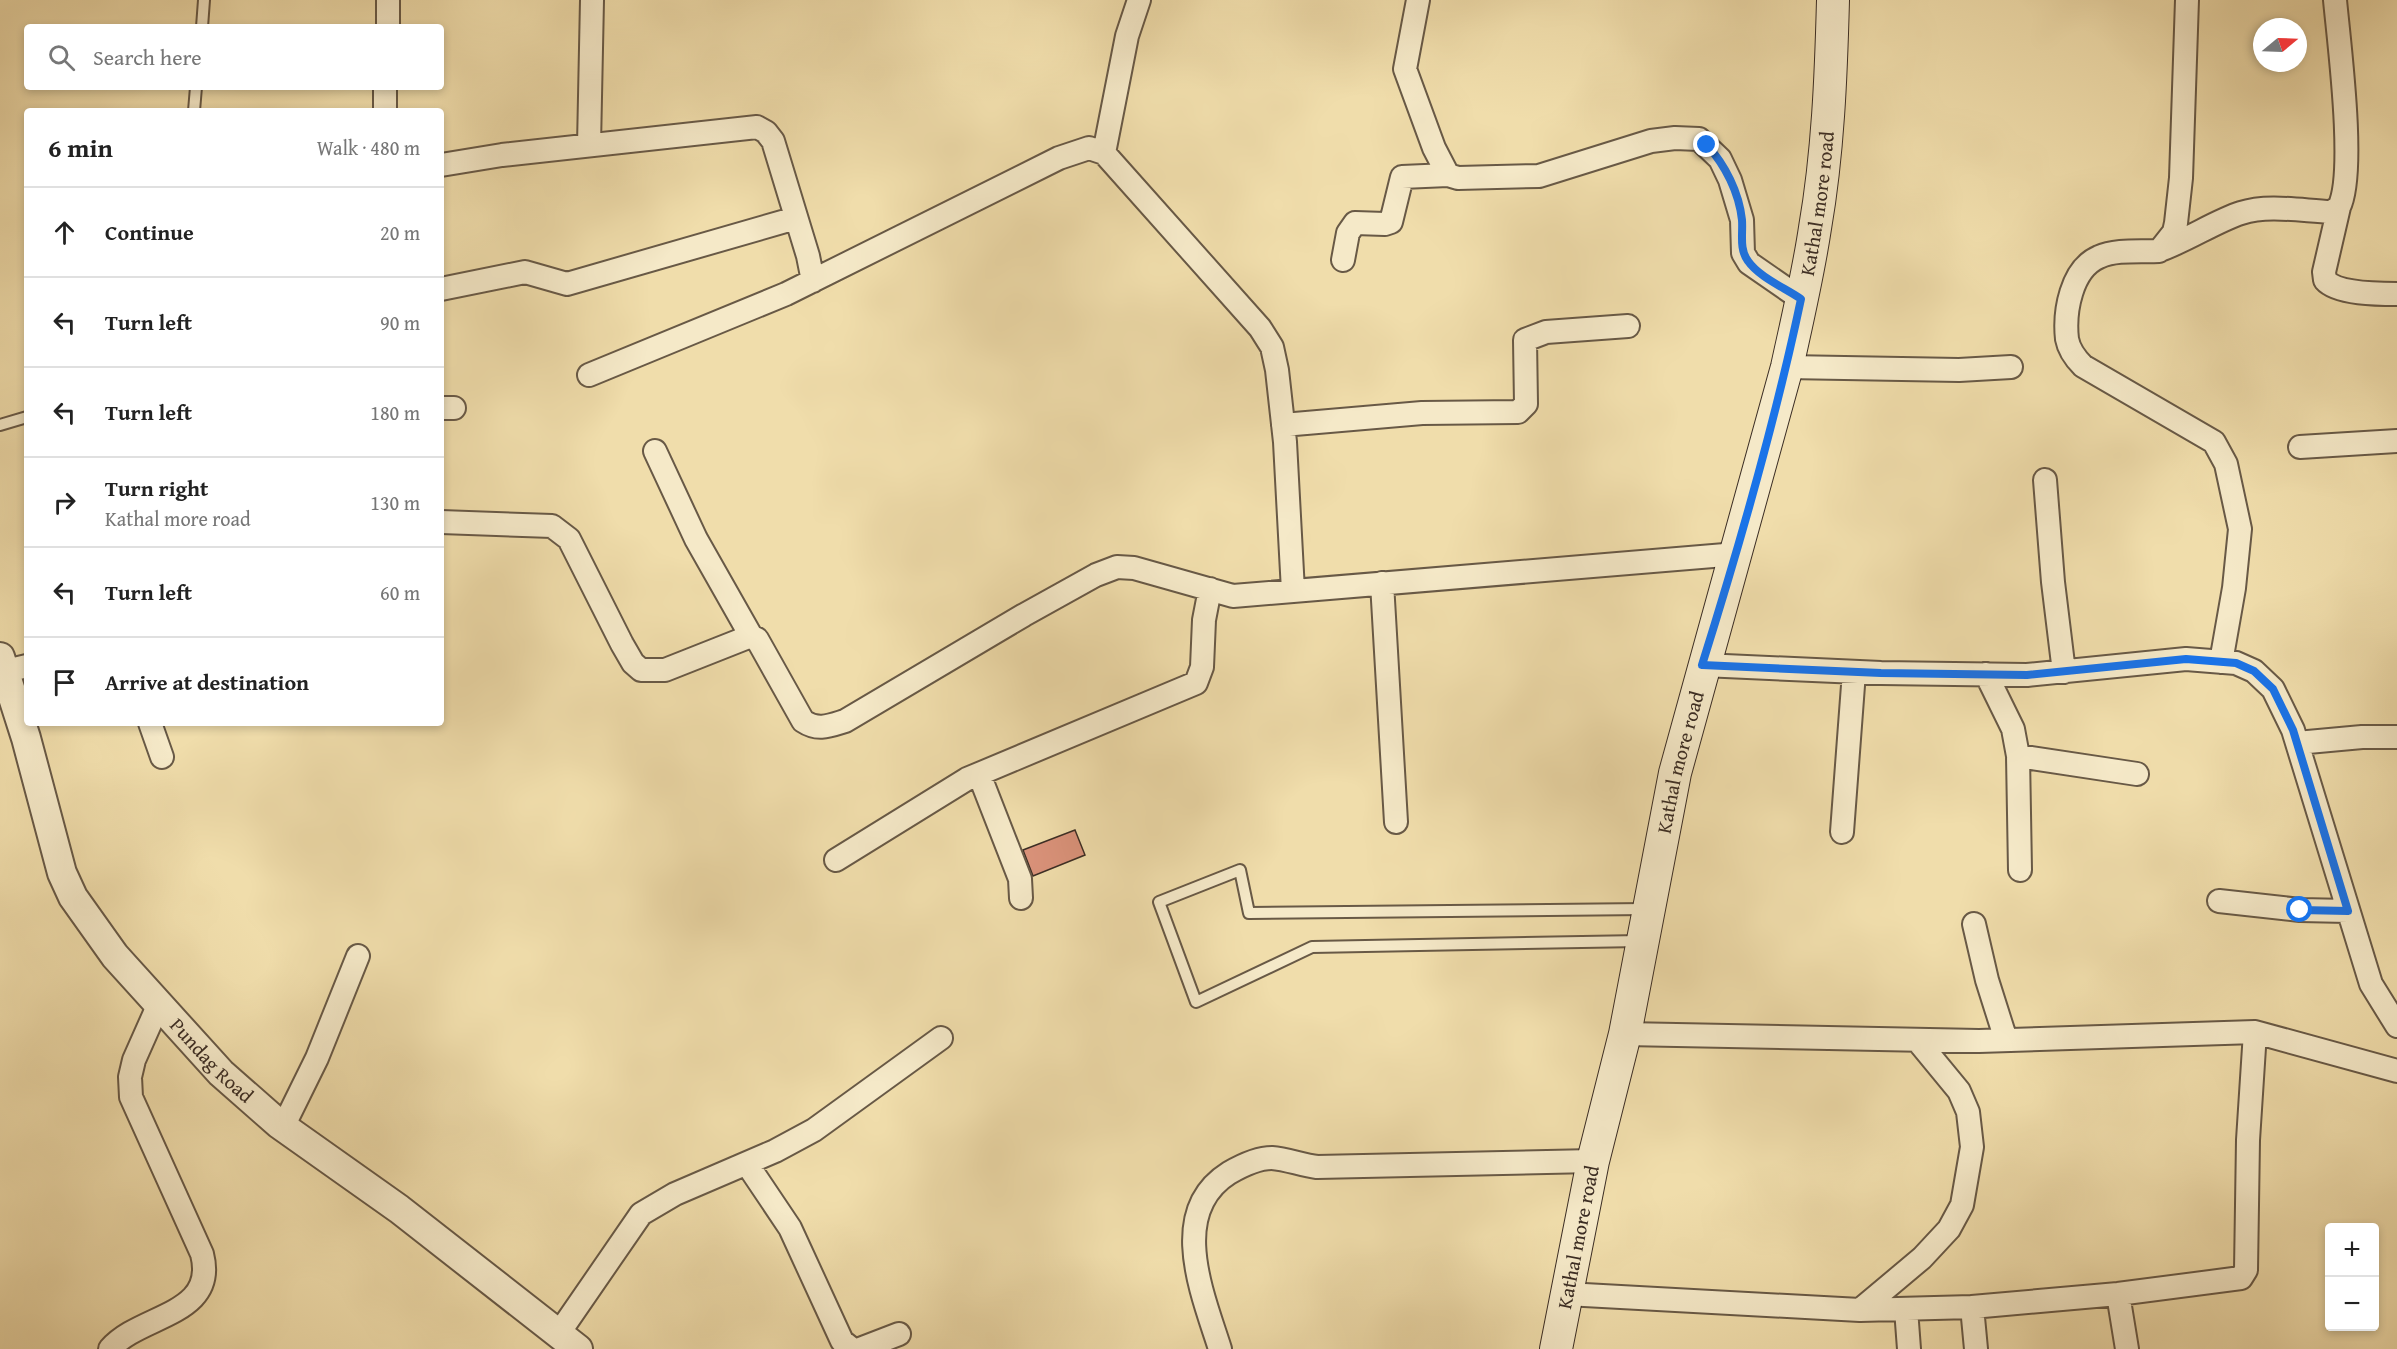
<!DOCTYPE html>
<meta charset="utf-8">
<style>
body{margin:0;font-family:"Gentium Book Plus",serif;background:#f6f6f6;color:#222}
.controls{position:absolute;right:18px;bottom:18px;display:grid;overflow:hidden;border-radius:6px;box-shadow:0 3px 9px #0003}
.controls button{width:54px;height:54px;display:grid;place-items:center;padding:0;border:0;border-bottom:2px solid #e0e0e0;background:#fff;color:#222;font:30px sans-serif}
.compass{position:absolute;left:2253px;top:18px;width:54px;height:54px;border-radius:50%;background:#fff;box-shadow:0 3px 9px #0003;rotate:71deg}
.stop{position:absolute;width:18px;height:18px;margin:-14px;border:4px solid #1a73e8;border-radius:50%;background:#fff}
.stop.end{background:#1a73e8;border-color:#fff;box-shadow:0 2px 6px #0008}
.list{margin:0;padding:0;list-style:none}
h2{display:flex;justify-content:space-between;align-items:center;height:78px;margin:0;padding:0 24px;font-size:26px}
h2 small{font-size:20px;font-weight:400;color:#767676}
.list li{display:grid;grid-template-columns:39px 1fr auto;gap:18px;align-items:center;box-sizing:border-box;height:90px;padding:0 24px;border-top:2px solid #e0e0e0}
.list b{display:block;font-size:22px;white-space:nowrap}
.list p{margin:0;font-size:20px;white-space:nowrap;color:#767676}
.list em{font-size:20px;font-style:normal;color:#767676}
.icon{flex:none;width:33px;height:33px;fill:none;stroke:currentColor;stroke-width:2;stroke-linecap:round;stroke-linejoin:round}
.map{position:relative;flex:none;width:2397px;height:1349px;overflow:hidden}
.search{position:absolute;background:#fff;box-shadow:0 3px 9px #0003;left:24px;top:24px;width:420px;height:66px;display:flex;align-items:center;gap:15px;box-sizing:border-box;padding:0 21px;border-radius:6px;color:#767676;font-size:22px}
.panel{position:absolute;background:#fff;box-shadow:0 3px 9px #0003;left:24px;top:108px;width:420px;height:618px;border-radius:6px}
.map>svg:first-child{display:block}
</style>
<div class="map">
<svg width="2397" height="1349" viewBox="0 0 2397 1349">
<rect width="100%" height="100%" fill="#f0ddab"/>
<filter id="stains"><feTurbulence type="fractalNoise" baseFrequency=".00333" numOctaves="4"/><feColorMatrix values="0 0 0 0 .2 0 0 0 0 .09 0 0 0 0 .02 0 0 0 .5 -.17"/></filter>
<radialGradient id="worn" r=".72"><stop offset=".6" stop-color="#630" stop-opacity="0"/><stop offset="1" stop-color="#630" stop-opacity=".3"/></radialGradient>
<path fill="#da927a" stroke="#3b2d24" stroke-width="1.5" d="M1075,830l10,25 -52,21 -10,-26z"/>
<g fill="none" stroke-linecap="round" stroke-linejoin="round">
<defs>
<path id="service" d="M202,27l2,-27
M194,111l2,-24
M0,425l27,-8
M1640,941l-328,6 -116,55 -37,-100 81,-32 9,43 397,-4"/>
<path id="minor" d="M1418,0l-13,69 29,79 14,27 10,3 81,-2 112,-35 24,-3 24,1 21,20 10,21 12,40 1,33 6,10 52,36
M2187,0l-6,178 -5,45 -2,9 -15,19c-18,1 -43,-2 -60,6 -28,12 -35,55 -32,82 2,11 9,20 16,27l131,76 12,22 14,65 -6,59 -13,74
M388,27v-27
M385,87v24
M589,145l3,-145
M1104,153l23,-117 12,-36
M441,165l61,-10 255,-28 9,5 7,9 35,115 5,25
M2339,207l-15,65 1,8c12,14 54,14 72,14
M2160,250c28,-10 56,-29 81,-37 27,-9 62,-2 90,-1l8,-5c17,-34 0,-164 -4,-207
M1343,260l5,-27 7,-10 30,1 6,-2 11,-45 46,-2
M441,289l84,-17 42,12 229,-66
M1787,367l172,3 52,-3
M589,375l197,-81 273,-136 30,-10 15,5 156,175 12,19 5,23 8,72 8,149
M441,408h13
M1283,425l139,-12 96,-1 8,-8 -1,-64 21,-8 82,-6
M2300,447l97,-6
M655,451l41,88 55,97
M2045,480l8,102 11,90
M441,522l111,4 17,13 53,105 11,19 8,7h24l86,-34 6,3 46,82c15,10 26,5 42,0l179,-106 72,-40 21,-8 17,1 99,28 504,-42
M1382,583l14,239
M1703,665l178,8 146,2 159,-16 50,4 18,8 19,18 20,41 78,254 26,42
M6,671l21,-5
M1986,674l27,55 5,27 2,114
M150,723l12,34
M2297,743l65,-6h35
M2018,756l119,18
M979,774l41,105 1,19
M1842,832l12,-160
M836,860l131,-81 229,-96 6,-16 2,-47 6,-31
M2219,901l81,9 48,1
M1974,924l13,56 19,60
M1625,1034l354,7 276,-9
M283,1127l34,-69 41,-102
M747,1164l43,64 52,113 10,8
M1566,1294l294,16 112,-3 4,42
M2118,1294l9,55
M1972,1307l146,-13 123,-16 5,-8 2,-130 7,-108 142,39
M1906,1309l3,40
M1860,1310l62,-52 27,-29 13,-24 10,-58 -4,-35 -9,-21 -42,-51
M559,1333l82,-119 34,-20 100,-43 39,-21 127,-92
M110,1349c30,-35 108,-33 92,-95l-71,-157 -1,-20 4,-17 24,-54
M860,1349l39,-15
M1220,1349c-17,-54 -53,-137 9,-176 12,-7 29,-15 43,-15 14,1 30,7 45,9l276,-6"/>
<g id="tertiary">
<path id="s1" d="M0,657l26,81 36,135 11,24 42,59 106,117 58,51 120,85 179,140"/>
</g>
<g id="secondary">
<path id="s2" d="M1556,1349l37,-188 32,-127 50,-261 112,-406c10,-46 21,-92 28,-139 13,-75 16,-152 18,-228"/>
</g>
</defs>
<use href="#service" stroke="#685946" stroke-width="14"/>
<use href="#minor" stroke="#685946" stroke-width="26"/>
<use href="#tertiary" stroke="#685946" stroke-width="32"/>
<use href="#secondary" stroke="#3b2d24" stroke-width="34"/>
<use href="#service" stroke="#f5e9c8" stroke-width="10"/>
<use href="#minor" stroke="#f5e9c8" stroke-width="22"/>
<use href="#tertiary" stroke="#f5e9c8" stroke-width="28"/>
<use href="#secondary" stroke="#f5e9c8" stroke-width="32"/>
</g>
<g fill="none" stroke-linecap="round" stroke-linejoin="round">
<path stroke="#1a73e8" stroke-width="8" d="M1707,145c18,20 32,47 35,75 1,14 -3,29 6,41 11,16 37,27 53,38 -26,124 -61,245 -99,366l179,8 146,2 159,-16 50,4 18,8 19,18 20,41 55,181 -48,-1"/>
</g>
<g text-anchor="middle" stroke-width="4.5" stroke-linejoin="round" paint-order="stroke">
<g font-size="20" fill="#3b2d24" stroke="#f5e9c8">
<text dy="7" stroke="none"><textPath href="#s2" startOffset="1176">Kathal more road</textPath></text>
<text dy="7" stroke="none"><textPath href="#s2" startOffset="600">Kathal more road</textPath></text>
<text dy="7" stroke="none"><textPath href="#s1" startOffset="466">Pundag Road</textPath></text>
<text dy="7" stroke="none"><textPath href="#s2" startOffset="114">Kathal more road</textPath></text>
</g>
</g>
<rect width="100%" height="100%" filter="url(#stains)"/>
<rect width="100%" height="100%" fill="url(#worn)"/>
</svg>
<div class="controls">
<button>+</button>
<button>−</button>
</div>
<svg class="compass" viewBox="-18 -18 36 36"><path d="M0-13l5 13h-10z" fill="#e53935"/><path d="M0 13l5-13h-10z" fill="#767676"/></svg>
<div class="stop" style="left:2300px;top:910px"></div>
<div class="stop end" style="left:1707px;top:145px"></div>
<div class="search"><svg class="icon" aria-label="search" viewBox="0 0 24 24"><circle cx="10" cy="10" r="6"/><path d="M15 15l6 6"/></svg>Search here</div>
<section class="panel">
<h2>6 min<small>Walk · 480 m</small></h2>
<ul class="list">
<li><svg class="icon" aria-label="ahead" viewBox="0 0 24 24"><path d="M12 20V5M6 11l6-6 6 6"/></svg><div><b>Continue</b></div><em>20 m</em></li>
<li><svg class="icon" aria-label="left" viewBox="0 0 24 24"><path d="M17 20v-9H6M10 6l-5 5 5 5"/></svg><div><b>Turn left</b></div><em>90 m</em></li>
<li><svg class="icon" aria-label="left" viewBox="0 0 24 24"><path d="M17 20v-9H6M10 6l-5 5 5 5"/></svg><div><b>Turn left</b></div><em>180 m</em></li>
<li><svg class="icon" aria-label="right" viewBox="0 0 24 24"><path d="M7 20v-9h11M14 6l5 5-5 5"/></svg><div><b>Turn right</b><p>Kathal more road</p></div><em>130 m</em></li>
<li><svg class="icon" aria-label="left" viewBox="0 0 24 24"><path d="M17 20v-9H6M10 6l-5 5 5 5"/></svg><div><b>Turn left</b></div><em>60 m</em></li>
<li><svg class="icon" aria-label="arrive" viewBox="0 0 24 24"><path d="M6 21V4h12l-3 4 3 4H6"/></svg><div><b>Arrive at destination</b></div></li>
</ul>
</section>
</div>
